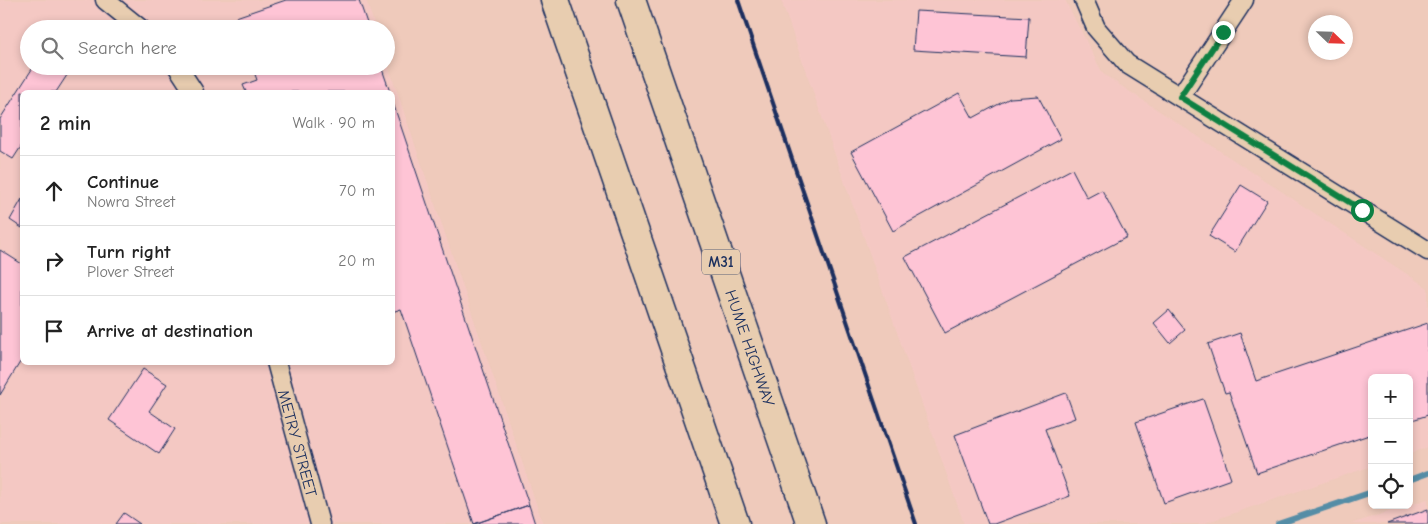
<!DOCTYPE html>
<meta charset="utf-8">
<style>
body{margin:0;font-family:"Comic Neue",sans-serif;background:#f6f6f6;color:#222}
.controls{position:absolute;right:15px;bottom:15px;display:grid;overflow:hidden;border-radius:8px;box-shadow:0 2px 8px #0003}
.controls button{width:45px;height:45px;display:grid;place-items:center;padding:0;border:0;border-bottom:1px solid #e0e0e0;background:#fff;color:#222;font:25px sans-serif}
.compass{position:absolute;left:1308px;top:15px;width:45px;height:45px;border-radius:50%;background:#fff;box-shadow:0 2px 8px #0003;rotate:113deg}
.stop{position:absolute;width:15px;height:15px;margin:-11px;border:4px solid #0b8043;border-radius:50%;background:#fff}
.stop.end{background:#0b8043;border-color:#fff;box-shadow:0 1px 5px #0008}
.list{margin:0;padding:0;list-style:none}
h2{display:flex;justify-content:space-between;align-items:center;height:65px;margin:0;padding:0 20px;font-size:21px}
h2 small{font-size:16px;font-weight:400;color:#767676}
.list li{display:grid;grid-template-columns:32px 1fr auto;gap:15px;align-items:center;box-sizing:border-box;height:70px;padding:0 20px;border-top:1px solid #e0e0e0}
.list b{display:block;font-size:19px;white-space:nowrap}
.list p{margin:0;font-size:16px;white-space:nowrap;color:#767676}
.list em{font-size:16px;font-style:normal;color:#767676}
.icon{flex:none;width:28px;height:28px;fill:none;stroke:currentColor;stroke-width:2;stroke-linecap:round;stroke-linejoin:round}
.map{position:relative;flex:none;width:1428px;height:524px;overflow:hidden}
.search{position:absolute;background:#fff;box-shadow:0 2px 8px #0003;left:20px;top:20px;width:375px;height:55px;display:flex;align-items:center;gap:12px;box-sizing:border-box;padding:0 18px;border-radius:28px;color:#767676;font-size:19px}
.panel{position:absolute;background:#fff;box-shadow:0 2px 8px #0003;left:20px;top:90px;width:375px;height:275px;border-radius:8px}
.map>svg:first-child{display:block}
</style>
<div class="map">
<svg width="1428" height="524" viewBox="0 0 1428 524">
<rect width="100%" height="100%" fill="#efcabb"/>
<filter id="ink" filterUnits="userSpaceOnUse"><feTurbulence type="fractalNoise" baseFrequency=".02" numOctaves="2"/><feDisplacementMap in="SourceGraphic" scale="10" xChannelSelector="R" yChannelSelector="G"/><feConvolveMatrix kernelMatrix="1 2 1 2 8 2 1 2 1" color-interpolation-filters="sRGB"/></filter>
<g filter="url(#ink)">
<path fill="#f4c8c3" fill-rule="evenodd" d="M0,0h366l10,29h-347v37h357v-7l157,465h-543zM22,92h370v270h-370z
M781,0h284l38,74 325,214v159l-19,7v-76h-37v88l-170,58h-238z
M1428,499v25h-77l58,-19z"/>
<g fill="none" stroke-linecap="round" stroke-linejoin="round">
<path stroke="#558da6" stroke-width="6" d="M1409,480l19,-7
M1278,524l94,-32"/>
</g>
<path fill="#fec4d5" stroke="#1b2f5e" d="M286,0h73l10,29h-129l-4,-12z
M916,11l113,6 -3,40 -113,-7z
M34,66h39l-17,26h-34v53l-9,14 -13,-8v-32z
M252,66h129l9,26h-144l-3,-7 14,-5z
M959,93l14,25 37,-20 28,-2 23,43 -168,92 -42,-79z
M392,100l137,405 -55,19 -73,-215 -9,3z
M1072,169l15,29 15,-8 25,47 -182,96 -40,-76z
M1241,185l26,16 -32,51 -26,-16z
M22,199v29l-12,-8z
M0,250l22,14v95l-22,36z
M1169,310l16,20 -15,13 -16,-20z
M1428,323v92l-19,6v-43h-37v56l-115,39 -28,-81 -4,1 -17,-49 32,-11 16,48z
M143,369l24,15 -18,27 26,18 -16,25 -50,-34z
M1066,393l9,25 -30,11 25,67 -76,28h-6l-33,-89z
M1203,399l28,80 -67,24 -28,-81z
M529,505l6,19h-61z
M1428,509v15h-41z
M124,513l16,11h-24z"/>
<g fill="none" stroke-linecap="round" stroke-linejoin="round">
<defs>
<g id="street">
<path d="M105,0l36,29"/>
<path d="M1084,0l12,28 31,36 301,187"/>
<path d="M177,66l17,26"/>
<path d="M1180,97l64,-97"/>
<path id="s1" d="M276,362l44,162"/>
</g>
<g id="highway">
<path d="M555,0l180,524"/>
<path id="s2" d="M631,0l180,524"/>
</g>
</defs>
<use href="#street" stroke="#1b2f5e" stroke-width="21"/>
<use href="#highway" stroke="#1b2f5e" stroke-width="31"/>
<use href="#street" stroke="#e8cdb0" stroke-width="18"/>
<use href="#highway" stroke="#e8cdb0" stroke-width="28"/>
<path stroke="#1b2f5e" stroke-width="4" d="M738,0l178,524"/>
</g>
</g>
<g fill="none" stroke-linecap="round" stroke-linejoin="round" filter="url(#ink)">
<path stroke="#0b8043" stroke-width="6" d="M1223,32l-43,65 182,113"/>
</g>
<g text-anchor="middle" stroke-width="4" stroke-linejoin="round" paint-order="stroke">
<rect fill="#e8cdb0" stroke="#585e77" stroke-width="1" x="702" y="249.5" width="38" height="25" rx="4"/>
<g font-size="15" font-weight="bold" fill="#1b2f5e">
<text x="721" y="267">M31</text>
</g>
<g font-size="16" fill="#1b2f5e" stroke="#e8cdb0">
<text dy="6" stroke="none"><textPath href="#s2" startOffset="368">HUME HIGHWAY</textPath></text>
<text dy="6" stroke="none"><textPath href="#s1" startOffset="84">METRY STREET</textPath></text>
</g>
</g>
</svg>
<div class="controls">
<button>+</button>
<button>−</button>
<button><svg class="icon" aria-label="locate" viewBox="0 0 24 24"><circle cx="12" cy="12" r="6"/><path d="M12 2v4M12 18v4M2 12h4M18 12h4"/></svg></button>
</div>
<svg class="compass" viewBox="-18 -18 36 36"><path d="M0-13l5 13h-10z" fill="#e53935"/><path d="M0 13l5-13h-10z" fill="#767676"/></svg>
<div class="stop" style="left:1362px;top:210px"></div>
<div class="stop end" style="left:1223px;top:32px"></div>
<div class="search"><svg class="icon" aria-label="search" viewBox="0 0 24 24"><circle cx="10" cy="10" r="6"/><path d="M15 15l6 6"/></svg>Search here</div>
<section class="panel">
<h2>2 min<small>Walk · 90 m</small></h2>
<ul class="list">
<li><svg class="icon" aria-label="ahead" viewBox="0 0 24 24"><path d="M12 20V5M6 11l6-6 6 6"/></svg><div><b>Continue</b><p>Nowra Street</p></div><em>70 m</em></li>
<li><svg class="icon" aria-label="right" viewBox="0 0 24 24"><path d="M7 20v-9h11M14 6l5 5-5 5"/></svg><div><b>Turn right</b><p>Plover Street</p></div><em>20 m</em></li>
<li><svg class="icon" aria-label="arrive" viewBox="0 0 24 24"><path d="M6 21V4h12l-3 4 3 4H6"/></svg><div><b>Arrive at destination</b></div></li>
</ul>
</section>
</div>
